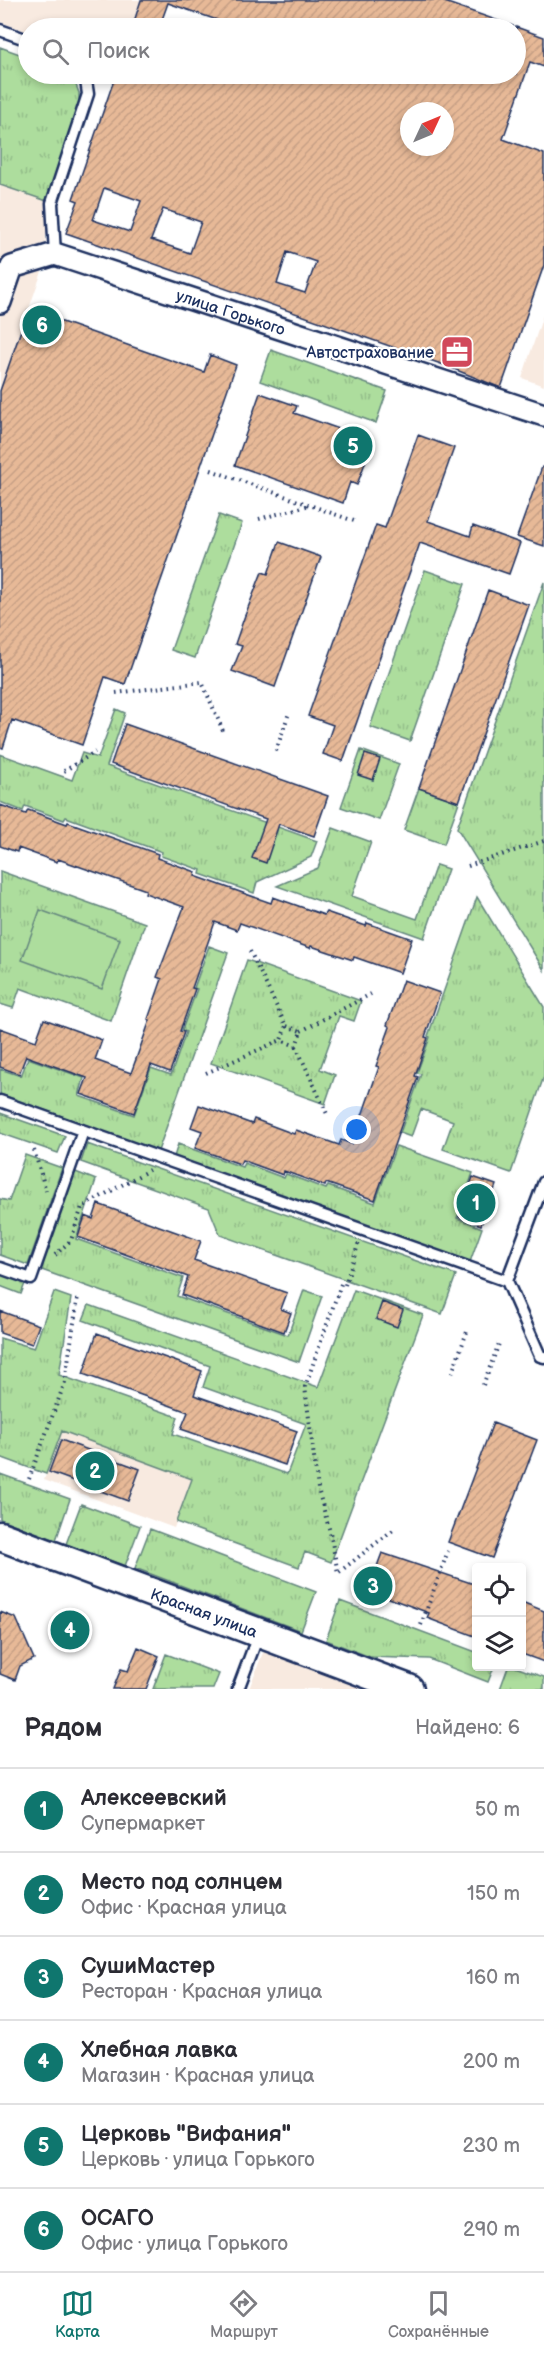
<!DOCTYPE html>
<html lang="ru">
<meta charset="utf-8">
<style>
body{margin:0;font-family:"Balsamiq Sans",sans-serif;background:#f7f7f7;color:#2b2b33}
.controls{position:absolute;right:18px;bottom:18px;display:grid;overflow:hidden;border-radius:6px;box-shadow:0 3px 9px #0003}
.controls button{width:54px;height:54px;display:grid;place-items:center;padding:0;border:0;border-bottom:2px solid #e1e1e2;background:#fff;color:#2b2b33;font:30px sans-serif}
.compass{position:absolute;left:400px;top:102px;width:54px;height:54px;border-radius:50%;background:#fff;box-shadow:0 3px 9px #0003;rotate:46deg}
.you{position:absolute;left:357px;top:1130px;width:21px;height:21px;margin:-15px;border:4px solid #fff;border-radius:50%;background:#1a73e8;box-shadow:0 0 0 9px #1a73e833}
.badge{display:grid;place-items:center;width:39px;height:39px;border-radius:50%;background:#0f766e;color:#fff;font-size:20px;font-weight:700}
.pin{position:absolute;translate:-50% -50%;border:3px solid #fff;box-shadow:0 2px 6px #0006}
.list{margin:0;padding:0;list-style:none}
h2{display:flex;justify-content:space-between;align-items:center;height:78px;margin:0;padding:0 24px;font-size:26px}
h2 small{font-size:20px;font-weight:400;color:#7c7c81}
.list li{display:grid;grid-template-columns:39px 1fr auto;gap:18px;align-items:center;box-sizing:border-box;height:84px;padding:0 24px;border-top:2px solid #e1e1e2}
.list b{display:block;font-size:22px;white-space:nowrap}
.list p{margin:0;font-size:20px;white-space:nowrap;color:#7c7c81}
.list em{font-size:20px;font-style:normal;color:#7c7c81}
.icon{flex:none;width:33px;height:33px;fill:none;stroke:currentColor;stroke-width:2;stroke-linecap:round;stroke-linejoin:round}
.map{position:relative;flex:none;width:544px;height:1689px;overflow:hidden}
.search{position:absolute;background:#fff;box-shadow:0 3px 9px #0003;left:18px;right:18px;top:18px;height:66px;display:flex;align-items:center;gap:15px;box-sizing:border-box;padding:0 21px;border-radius:33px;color:#7c7c81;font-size:22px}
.sheet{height:582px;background:#fff}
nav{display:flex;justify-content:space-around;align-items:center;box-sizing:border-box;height:84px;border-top:2px solid #e1e1e2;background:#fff;font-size:16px;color:#7c7c81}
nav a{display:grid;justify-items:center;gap:3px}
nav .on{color:#0f766e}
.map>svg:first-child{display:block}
</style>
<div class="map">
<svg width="544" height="1689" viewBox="0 0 544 1689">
<defs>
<pattern id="grass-tufts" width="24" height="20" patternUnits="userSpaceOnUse" patternTransform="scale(1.5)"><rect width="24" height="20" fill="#addd9d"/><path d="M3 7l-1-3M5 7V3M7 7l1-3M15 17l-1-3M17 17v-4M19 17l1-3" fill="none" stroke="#94be8a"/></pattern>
<pattern id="building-hatch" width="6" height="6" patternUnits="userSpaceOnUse" patternTransform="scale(1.5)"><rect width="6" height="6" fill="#e7b997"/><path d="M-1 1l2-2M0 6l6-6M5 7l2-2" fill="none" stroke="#c69f85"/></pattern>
</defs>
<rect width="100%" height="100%" fill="#fff"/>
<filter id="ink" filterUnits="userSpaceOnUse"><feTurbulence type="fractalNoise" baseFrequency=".0167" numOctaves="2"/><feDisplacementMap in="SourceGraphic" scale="12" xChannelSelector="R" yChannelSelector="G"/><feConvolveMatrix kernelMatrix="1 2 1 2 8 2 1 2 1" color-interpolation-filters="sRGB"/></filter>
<g filter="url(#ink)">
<path fill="#f8eae0" d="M0,0h141l-9,28h-104v4l-28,-10z
M0,185l47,16 -2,62 -45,128z
M544,312v74l-22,-8z
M62,1430l130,49 -18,49 -130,-48z
M264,1650l101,39h-116z"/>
<path fill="url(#grass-tufts)" stroke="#64867e" stroke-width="1.5" d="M0,47l28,10v17h44l7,19v14l-32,94 -47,-16z
M271,350l116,41 -11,32 -116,-42z
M219,515l23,8 -47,135 -24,-8z
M425,570l40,14 -55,157 -40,-14z
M544,582v388l-87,-142z
M116,709l9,4 -18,53 210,75 -6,16 -54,25 -3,11 -54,-19 1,-4 -40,-14 1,-4 -96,-35 -2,3 -39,-14 -2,5 -23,-9v-48l72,26 10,-27 16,5z
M361,750l38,14 -20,56 -38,-13z
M419,788l40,14 -15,42 -40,-14z
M333,828l38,14 -19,54 65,23 19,-54 12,4 -24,69 -147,-52 41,-18z
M0,871l145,52 -34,98 -91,-33 -7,20 -13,-4z
M477,897l67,110v69l-33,97 -68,-24 10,-28 -32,-12 -10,28 -11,-4 21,-59 -4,-1 13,-36 -2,-1z
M209,946l19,7 -70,198 -158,-57v-25l21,7 7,-18 56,20 -5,18 55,19 17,-47 20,7 15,-43 -4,-2 15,-41 -3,-1z
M247,960l114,41 -7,20 -15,-5 -19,53 15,6 -10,29 -114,-41z
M0,1113l65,23 -7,17 -58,-20z
M87,1144l369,131 -14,39 -222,-79 -11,-27 -128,-46z
M178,1144l64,23 2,-4 40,15 2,-4 40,15 2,-3 47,17 21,-57 77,27 -16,45 25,10 -12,34 -296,-105z
M25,1155l37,13 -34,97 -28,-10v-56l9,2z
M73,1171l23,9 -20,59 107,39 -6,18 111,39 16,-45 18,6 -23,66 -260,-93z
M0,1272l26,9 -5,13 -21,-8z
M354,1290l69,25 -92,247 -26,-10 -6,15 -123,-45 16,-43 -130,-48 -16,43 -46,-17v-119l34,10 20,-56 17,6 -12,77 119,42 -5,17 114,40 19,-50 -103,-37 7,-21 -127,-46 6,-15 229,82z
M0,1474l70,25 -14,41 -56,-21z
M81,1504l59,22 -15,40 -59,-22z
M150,1529l166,63 -15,39 -166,-63z
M340,1601l136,51v14l18,1 -6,15 -59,-23 -59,-2 -44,-17z
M166,1654l53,20 -6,15h-60z
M508,1667h7l29,10v12h-44z"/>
<path fill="#addd9d" stroke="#64867e" stroke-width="1.5" d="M40,910l80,29 -18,50 -80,-29z"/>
<path fill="url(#building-hatch)" stroke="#1b2f5e" stroke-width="1.5" fill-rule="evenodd" d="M141,0h298l74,26v2h-273l-72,-25 -9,25h-27z
M516,27l28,10v30l-14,-5 -27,77 41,15v111l-43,123 -57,-23 -378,-132 12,-32 -5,-2 43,-125h400zM409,111h36v36h-36zM104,188l37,13 -11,31 -37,-12zM163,209l38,13 -11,31 -39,-13zM287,252l29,10 -11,31 -28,-9z
M28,310l176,62 6,-17 26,10 -111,319 -20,-7 -23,68 -70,-25 -9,28 -3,-1v-356z
M260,393l37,13 -3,7 79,28 -16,44 -7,-3 -7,21 -108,-38z
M418,435l36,13 -26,73 42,15 3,-10 47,17 -11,31 -89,-31 -77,218 -20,-7 10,-29 -25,-9 68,-191 9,3z
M542,467l2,1v78l-27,-9z
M279,542l42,15 -46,130 -43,-16 10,-25 -7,-2 9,-26 18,-46 6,2z
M488,590l41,15 -70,197 -40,-14z
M125,724l203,72 -14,40 -35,-12 -13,39 -14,-5 14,-39 -155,-55z
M365,754l15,5 -7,21 -15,-5z
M0,805l26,9 2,-4 39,14 1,-2 90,32 -1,4 39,14 -1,4 76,27 2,-6 51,18 2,-3 40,14 1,-3 45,16 -12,34 -46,-16 -1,3 -42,-14 -1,2 -70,-25 -3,7 -22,-8 -23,66 3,1 -15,42 4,1 -14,40 -19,-7 -17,48 -53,-19 6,-16 -61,-22 -7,18 -19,-7v-39l36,13 8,-22 58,21 -7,20 36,13 19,-53 -2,-1 14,-40 -5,-2 27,-70 -39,-14 1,-3 -88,-31 -1,3 -39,-14 -1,4 -17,-6z
M403,980l37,13 -15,44 3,1 -13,38 3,1 -43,123 -49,-17 -1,3 -41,-15 -1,4 -41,-15 -2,4 -45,-16 7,-17 -11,-4 8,-22 53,19 2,-5 40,15 2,-4 43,15 2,-5 11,4 27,-77 -3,-1 14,-39 -3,-2z
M473,1177l23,8 -15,40 -22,-8z
M98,1204l103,37 -7,19 93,33 -6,16 10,4 -7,19 -102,-37 6,-18 -110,-40 7,-21 8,3z
M382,1302l21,8 -6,17 -21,-8z
M0,1311l39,14 -7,19 -32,-11z
M97,1333l105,38 -8,24 103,36 -12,34 -104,-36 7,-17 -105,-38z
M493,1423l44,17 -45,118 -44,-16z
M61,1440l79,29 -12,32 -79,-29z
M382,1553l95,32v52l-50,-19 2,-5 -64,-24 7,-21 4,1z
M522,1602l22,9v51l-22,-8z
M0,1612l16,6 18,41 -14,7 -5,14 -15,-6z
M138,1647l21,9 -13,33h-33l8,-20 7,2z"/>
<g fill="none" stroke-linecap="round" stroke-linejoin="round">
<defs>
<path id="lane" d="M0,30l28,10
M55,254l-3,-51 36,-109 -3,-20
M0,1101l507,180
M544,1182l-37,99 33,75 4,1
M0,1268l31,11 52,-148
M238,1689l21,-56"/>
<g id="street">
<path id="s1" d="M0,302l12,-35 43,-13 489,161"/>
</g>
<g id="secondary">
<path id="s2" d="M0,1536l409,153"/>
</g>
</defs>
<use href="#lane" stroke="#1b2f5e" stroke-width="15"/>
<use href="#street" stroke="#1b2f5e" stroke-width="26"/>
<use href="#secondary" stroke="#1b2f5e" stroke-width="33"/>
<path stroke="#1b2f5e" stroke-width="4" stroke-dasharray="1.5 4.5" stroke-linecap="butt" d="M211,470l146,52
M259,519l51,-14
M116,693l86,-11 21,49
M276,751l13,-38
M64,771l31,-19
M468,866l76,-25
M250,951l36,75 15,5 -5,15 -15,-6 5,-14
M301,1031l70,-37
M296,1046l32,70
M206,1073l75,-33
M34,1150l12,41
M55,1255l16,-15 11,-33 67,-37
M341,1284l-36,103 13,102 12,43 8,41 55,-43
M345,1285l14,-43
M452,1373l16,-44
M483,1385l17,-44
M29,1479l36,-97 13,-86
M421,1625l27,-74"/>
<use href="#lane" stroke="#fff" stroke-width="10"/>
<use href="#street" stroke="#fff" stroke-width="21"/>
<use href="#secondary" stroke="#fff" stroke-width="28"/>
</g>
</g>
<defs>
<symbol id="office-square" viewBox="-11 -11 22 22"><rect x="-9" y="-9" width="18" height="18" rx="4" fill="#d1495b" stroke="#fff"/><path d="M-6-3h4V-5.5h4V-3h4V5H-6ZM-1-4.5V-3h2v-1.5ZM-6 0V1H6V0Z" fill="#fff"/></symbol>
</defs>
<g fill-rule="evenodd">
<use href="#office-square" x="438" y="333" width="38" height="38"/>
</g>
<g text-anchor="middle" stroke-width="4.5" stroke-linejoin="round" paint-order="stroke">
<g font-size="16" fill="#1b2f5e" stroke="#fff">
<text dy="6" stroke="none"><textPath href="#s1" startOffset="267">улица Горького</textPath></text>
<text dy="6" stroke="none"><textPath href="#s2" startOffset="218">Красная улица</textPath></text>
</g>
<g font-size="16" fill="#1b2f5e" stroke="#fff" text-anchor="end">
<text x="434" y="358">Автострахование</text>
</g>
</g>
</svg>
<div class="controls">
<button><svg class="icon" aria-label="locate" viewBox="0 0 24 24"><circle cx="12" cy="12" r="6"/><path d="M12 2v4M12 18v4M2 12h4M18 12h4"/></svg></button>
<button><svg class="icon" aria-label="layers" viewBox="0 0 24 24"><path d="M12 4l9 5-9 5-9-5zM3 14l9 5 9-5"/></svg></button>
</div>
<svg class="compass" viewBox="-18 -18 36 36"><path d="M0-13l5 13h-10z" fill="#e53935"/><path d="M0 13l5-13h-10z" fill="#7c7c81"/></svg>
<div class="you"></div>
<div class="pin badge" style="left:476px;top:1203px">1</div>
<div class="pin badge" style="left:95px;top:1471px">2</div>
<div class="pin badge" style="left:373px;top:1586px">3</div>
<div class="pin badge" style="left:70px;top:1630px">4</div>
<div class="pin badge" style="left:353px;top:446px">5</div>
<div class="pin badge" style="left:42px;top:325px">6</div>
<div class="search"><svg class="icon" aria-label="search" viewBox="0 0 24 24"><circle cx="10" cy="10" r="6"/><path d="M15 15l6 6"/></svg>Поиск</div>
</div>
<section class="sheet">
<h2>Рядом<small>Найдено: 6</small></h2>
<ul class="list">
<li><span class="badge">1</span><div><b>Алексеевский</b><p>Супермаркет</p></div><em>50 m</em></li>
<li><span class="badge">2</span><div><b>Место под солнцем</b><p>Офис · Красная улица</p></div><em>150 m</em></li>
<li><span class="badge">3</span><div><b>СушиМастер</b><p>Ресторан · Красная улица</p></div><em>160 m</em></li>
<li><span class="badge">4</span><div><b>Хлебная лавка</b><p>Магазин · Красная улица</p></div><em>200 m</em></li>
<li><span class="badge">5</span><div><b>Церковь &quot;Вифания&quot;</b><p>Церковь · улица Горького</p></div><em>230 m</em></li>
<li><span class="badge">6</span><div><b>ОСАГО</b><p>Офис · улица Горького</p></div><em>290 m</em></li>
</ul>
</section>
<nav>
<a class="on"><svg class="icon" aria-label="map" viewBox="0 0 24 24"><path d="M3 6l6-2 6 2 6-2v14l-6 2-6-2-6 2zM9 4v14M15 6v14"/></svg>Карта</a>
<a><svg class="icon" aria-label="directions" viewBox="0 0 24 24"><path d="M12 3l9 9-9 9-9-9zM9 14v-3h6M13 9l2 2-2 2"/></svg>Маршрут</a>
<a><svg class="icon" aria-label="saved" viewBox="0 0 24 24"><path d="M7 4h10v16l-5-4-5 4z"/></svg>Сохранённые</a>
</nav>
